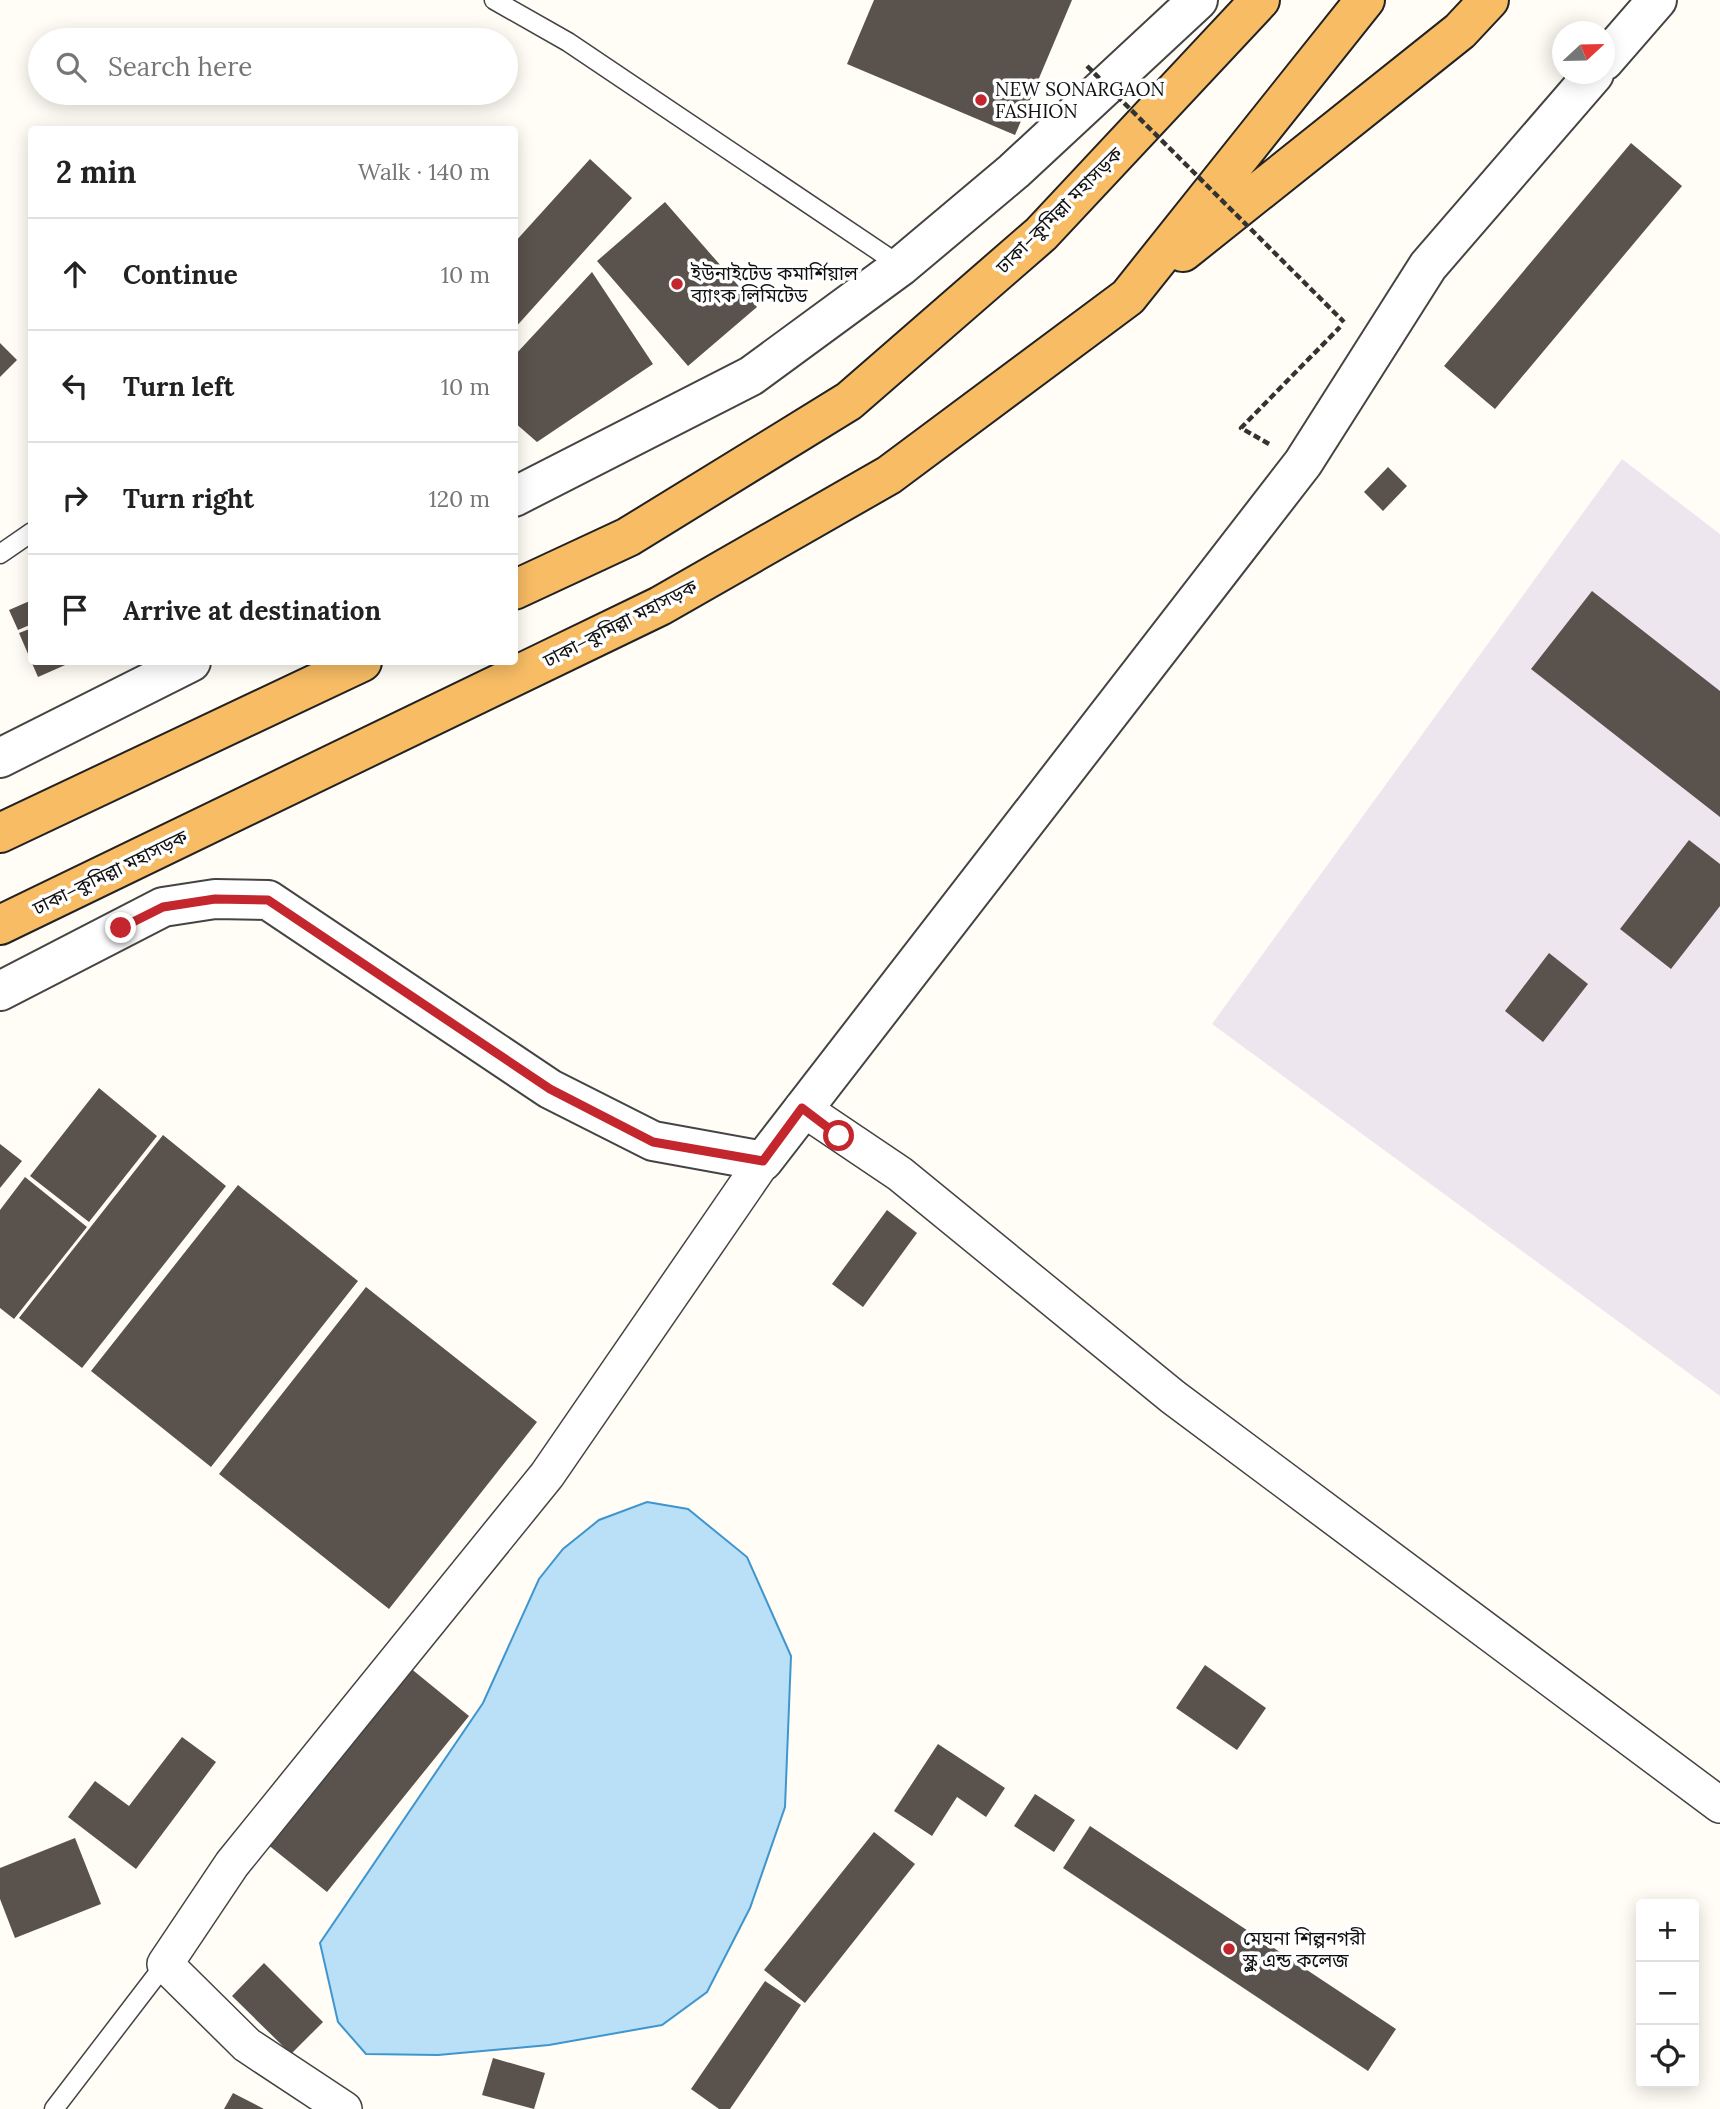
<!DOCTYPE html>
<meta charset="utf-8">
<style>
body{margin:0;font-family:Lora,"Noto Sans Bengali",serif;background:#f2f2f2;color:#222}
.controls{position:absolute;right:21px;bottom:21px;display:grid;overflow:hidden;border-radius:7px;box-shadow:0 4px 18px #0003}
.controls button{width:63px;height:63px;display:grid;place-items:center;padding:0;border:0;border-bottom:2px solid #e0e0e0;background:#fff;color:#222;font:35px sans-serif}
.compass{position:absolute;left:1552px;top:21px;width:63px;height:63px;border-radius:50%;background:#fff;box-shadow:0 4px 18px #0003;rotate:68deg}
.stop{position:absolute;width:21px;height:21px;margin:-16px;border:5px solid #c4262e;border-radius:50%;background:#fff}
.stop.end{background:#c4262e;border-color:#fff;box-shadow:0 2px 7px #0008}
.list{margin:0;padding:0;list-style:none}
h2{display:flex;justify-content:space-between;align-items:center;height:91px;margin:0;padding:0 28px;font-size:30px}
h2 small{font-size:23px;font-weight:400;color:#767676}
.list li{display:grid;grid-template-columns:46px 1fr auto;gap:21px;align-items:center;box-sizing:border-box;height:112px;padding:0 28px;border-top:2px solid #e0e0e0}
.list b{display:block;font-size:26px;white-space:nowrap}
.list em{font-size:23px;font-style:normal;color:#767676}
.icon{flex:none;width:38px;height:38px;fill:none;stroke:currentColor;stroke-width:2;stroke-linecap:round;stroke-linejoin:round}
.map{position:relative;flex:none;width:1720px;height:2109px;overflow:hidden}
.search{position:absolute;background:#fff;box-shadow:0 4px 18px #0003;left:28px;top:28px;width:490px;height:77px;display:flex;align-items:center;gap:18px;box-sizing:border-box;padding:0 24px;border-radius:38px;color:#767676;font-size:26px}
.panel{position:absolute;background:#fff;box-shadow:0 4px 18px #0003;left:28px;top:126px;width:490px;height:539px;border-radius:7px}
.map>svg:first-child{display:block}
</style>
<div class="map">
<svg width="1720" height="2109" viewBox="0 0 1720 2109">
<rect width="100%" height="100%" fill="#fffdf5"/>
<path fill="#eee6ef" d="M1622,459l98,75v862l-508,-372z"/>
<path fill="#b9e0f7" stroke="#3f96cf" stroke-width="2" d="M647,1502l41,7 59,48 44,99 -6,151 -35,101 -43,84 -45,33 -113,20 -111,10 -72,-1 -28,-32 -18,-79 163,-240 56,-124 24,-30 36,-29z"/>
<path fill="#5a524d" d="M874,0h198l-57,135 -168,-71z
M1631,143l51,43 -187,223 -51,-43z
M590,159l42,39 -118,131v-86z
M665,202l92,105 -69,59 -91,-105z
M592,272l61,92 -116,78 -23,-20v-66z
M0,343l17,17 -17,17z
M1388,467l19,19 -24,25 -19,-19z
M1592,591l128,100v126l-189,-148z
M32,600v24l-14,6 -9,-20z
M32,628v34h40l-34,15 -19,-44z
M1689,840l31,24v42l-49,63 -51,-40z
M1549,953l39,31 -45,58 -38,-31z
M99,1088l58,48 -68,86 -59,-46z
M163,1135l63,51 -144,182 -63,-50z
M0,1144l22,17 -22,27z
M25,1177l62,50 -73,92 -14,-11v-98z
M238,1185l120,96 -147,186 -120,-96z
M887,1210l30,23 -54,74 -31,-23z
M366,1287l171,135 -148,187 -170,-135z
M1205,1665l61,43 -29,42 -61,-42z
M409,1667l60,49 -142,176 -60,-48z
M182,1737l34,25 -80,107 -68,-52 27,-36 34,25z
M938,1744l67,44 -19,29 -29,-20 -25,39 -38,-25z
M1035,1794l40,26 -21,32 -40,-26z
M1090,1826l306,203 -28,42 -305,-203z
M874,1832l41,32 -110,139 -41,-33z
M75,1838l26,66 -86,34 -15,-39v-31z
M264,1963l59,59 -32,32 -59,-58z
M765,1981l36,24 -71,104h-11l-28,-20z
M493,2058l52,15 -11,36 -52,-14z
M233,2093l31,16h-40z"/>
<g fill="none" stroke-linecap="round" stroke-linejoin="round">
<defs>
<path id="service" d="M494,0l74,42 333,224
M0,554l32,-22
M54,2109l111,-145"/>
<path id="minor" d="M802,1108l98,66 273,223 547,408
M344,2109l-97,-64 -82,-81 67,-100 315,-389 216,-314"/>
<path id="tertiary" d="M1604,61l53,-61
M514,497l237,-121 150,-110 113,-95 184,-171
M0,758l191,-96
M0,991l163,-84 52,-8 53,1 282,189 103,52 110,20 540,-698 125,-197 166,-192"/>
<path id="trunk" d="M1183,252l277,-221 29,-31
M514,590l114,-53 221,-136 192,-167 219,-234
M0,833l362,-171
M0,925l660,-319 229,-131 239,-178 237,-297"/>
</defs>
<use href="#service" stroke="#444" stroke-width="21"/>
<use href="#minor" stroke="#444" stroke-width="38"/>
<use href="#tertiary" stroke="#444" stroke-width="42"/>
<use href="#trunk" stroke="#222" stroke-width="42"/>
<path stroke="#333" stroke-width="4.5" stroke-dasharray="7 3.5" stroke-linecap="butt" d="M1269,444l-28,-16 99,-101"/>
<use href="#service" stroke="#fff" stroke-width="18"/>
<use href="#minor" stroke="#fff" stroke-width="35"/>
<use href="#tertiary" stroke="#fff" stroke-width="38"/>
<use href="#trunk" stroke="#f7bc64" stroke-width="38"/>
<path stroke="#333" stroke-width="4.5" stroke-dasharray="7 3.5" stroke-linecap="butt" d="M1087,66l257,256"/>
</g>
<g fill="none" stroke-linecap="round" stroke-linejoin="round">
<path stroke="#c4262e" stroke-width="9" d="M121,928l42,-21 52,-8 53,1 282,189 103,53 110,19 39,-53 37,28"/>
</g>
<g fill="#c4262e" stroke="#fff" stroke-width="2.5">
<circle cx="981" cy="100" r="7"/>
<circle cx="677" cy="284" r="7"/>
<circle cx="1229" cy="1949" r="7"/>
</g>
<g text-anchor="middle" stroke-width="7" stroke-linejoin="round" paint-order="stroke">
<g font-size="19" fill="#111" stroke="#fff" text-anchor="start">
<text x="995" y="96">NEW SONARGAON<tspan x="995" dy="22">FASHION</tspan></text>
<text x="691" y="280">ইউনাইটেড কমার্শিয়াল<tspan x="691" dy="22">ব্যাংক লিমিটেড</tspan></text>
<text x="1243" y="1945">মেঘনা শিল্পনগরী<tspan x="1243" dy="22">স্কুল এন্ড কলেজ</tspan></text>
</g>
<g font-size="19" fill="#111" stroke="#fff">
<text transform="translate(1059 210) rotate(-45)" y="7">ঢাকা–কুমিল্লা মহাসড়ক</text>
<text transform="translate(620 623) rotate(-27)" y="7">ঢাকা–কুমিল্লা মহাসড়ক</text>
<text transform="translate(110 872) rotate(-26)" y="7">ঢাকা–কুমিল্লা মহাসড়ক</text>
</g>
</g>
</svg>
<div class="controls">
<button>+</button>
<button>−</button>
<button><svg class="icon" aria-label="locate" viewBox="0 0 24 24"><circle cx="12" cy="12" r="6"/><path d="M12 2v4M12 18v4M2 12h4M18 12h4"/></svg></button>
</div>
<svg class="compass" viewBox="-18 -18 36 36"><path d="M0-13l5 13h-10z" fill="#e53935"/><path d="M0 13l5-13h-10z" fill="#767676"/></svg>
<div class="stop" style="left:839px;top:1136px"></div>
<div class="stop end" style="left:121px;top:928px"></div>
<div class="search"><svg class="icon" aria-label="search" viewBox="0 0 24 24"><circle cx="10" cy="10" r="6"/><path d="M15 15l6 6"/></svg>Search here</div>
<section class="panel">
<h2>2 min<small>Walk · 140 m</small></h2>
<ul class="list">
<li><svg class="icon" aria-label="ahead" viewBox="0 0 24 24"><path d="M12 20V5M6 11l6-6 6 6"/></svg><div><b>Continue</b></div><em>10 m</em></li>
<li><svg class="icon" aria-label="left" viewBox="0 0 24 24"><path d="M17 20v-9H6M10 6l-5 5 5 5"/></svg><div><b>Turn left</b></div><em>10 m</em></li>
<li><svg class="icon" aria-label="right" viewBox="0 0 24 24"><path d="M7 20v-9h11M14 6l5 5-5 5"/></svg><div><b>Turn right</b></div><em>120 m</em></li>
<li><svg class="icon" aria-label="arrive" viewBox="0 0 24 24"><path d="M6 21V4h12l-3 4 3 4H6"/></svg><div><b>Arrive at destination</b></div></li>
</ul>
</section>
</div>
